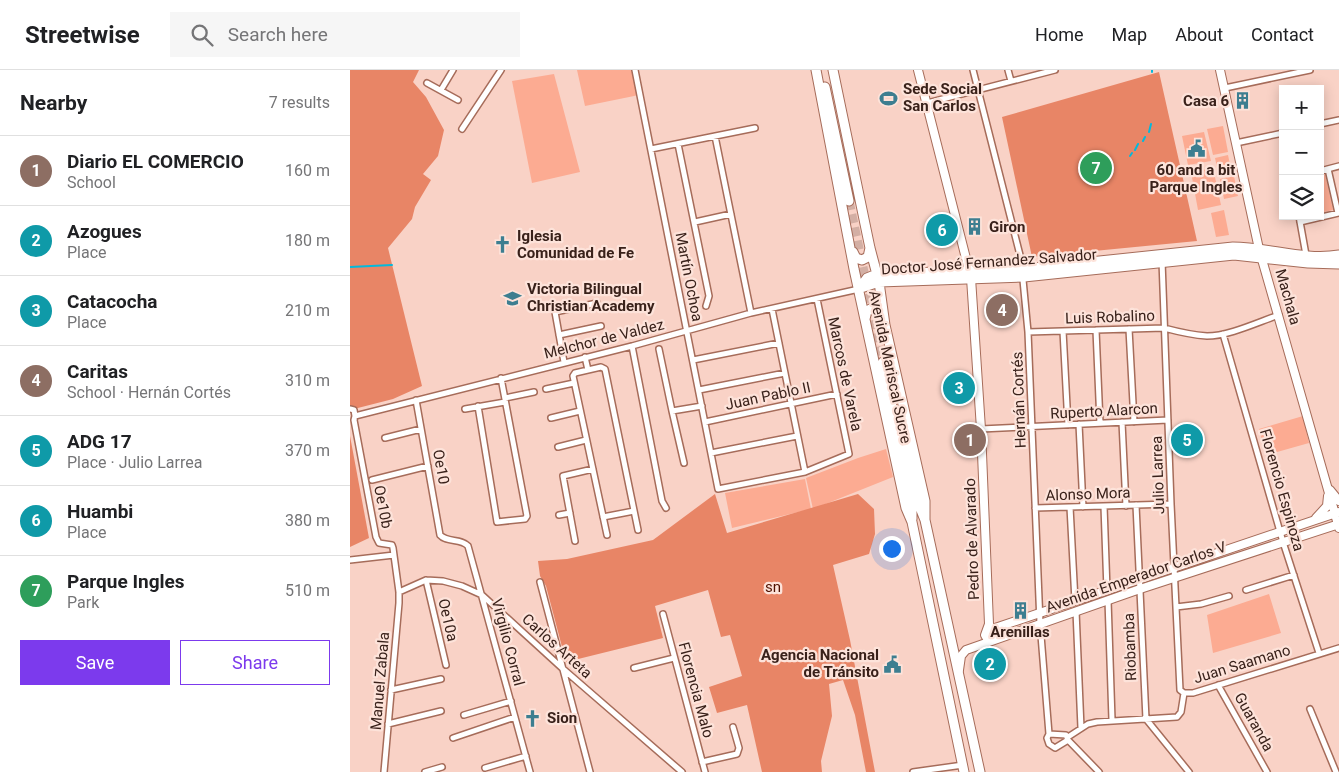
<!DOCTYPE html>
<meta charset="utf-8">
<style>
body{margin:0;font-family:Roboto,sans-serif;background:#f6f6f6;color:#202124}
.controls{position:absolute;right:15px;top:15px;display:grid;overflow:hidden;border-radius:0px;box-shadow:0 2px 12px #0003}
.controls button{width:45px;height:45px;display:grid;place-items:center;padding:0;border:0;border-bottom:1px solid #e0e0e0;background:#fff;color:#202124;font:25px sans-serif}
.you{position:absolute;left:541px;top:478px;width:18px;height:18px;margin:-12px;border:4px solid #fff;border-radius:50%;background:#1a73e8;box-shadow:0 0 0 8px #1a73e833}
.badge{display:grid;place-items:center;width:32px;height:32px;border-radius:50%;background:#7c3aed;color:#fff;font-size:16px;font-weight:700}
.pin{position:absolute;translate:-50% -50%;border:2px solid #fff;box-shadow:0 1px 5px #0006}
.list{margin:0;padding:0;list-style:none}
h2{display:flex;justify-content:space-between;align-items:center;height:65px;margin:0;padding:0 20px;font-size:21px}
h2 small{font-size:16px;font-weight:400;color:#757577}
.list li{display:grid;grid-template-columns:32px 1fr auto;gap:15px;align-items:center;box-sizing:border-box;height:70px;padding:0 20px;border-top:1px solid #e0e0e0}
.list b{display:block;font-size:19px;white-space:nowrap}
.list p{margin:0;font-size:16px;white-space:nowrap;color:#757577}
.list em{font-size:16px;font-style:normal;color:#757577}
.actions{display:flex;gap:10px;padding:15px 20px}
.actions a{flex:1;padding:11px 0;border:1px solid #7c3aed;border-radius:0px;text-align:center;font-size:18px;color:#7c3aed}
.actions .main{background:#7c3aed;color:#fff}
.icon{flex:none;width:28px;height:28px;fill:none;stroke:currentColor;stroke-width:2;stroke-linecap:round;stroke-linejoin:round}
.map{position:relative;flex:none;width:989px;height:702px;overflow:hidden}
header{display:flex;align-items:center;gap:30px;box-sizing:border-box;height:70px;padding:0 25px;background:#fff;border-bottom:1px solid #e0e0e0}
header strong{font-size:24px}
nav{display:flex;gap:28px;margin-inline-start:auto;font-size:18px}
.search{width:350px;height:45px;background:#f6f6f6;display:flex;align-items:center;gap:12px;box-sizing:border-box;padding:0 18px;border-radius:0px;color:#757577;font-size:19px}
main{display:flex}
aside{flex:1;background:#fff}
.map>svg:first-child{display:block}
</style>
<header>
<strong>Streetwise</strong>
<div class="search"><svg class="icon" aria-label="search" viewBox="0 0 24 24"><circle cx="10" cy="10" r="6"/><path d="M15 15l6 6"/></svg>Search here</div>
<nav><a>Home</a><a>Map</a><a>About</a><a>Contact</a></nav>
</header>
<main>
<aside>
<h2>Nearby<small>7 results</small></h2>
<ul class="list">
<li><span class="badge" style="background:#8d6e63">1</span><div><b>Diario EL COMERCIO</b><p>School</p></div><em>160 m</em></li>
<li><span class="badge" style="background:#0f9aa8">2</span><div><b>Azogues</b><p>Place</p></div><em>180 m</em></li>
<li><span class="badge" style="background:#0f9aa8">3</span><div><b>Catacocha</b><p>Place</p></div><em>210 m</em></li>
<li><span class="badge" style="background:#8d6e63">4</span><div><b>Caritas</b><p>School · Hernán Cortés</p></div><em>310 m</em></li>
<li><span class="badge" style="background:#0f9aa8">5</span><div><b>ADG 17</b><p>Place · Julio Larrea</p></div><em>370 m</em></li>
<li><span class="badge" style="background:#0f9aa8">6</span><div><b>Huambi</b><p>Place</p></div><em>380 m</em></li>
<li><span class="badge" style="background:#2e9e5b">7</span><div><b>Parque Ingles</b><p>Park</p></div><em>510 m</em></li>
</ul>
<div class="actions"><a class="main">Save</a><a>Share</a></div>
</aside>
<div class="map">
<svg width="989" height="702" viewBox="0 0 989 702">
<rect width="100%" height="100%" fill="#f9d2c6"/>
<path fill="#fcab92" d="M227,0h56l6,25 -54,11z
M204,4l26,98 -48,11 -20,-102z
M873,56l5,26 -15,3 -6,-26z
M854,62l7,29 -23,4 -6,-29z
M878,85l4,19 -13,3 -4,-19z
M863,98l8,37 -23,5 -7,-38z
M975,104l8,36 -13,3v-38z
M884,106l4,20 -14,3 -4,-20z
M874,140l5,25 -13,2 -5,-24z
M953,346l6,27 -43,12 -7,-26z
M536,379l7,28 -80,32 -7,-31 52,-20z
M455,409l6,30 -79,19 -7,-35z
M919,524l12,39 -68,20 -6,-38z"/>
<path fill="#e88566" d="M0,0h69l-6,12 13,15 18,33 -6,26 -15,18 8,6 -16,27 -3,12 -24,29 34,138 -29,13 -43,11z
M809,2l38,169 -165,16 -30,-140z
M0,366l19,102 -19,9z
M365,424l12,39 131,-39 16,15 1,25 -6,20 -36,11 17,75 25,132h-9l-11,-57 -12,-35 -14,4 3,32 -11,45 1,11h-60l-15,-67 -30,8 -8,-26 33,-11 -12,-41 -9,2 -13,-47 -53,16 8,32 -97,24 -20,-76 -6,-10 -2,-15 29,-2 86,-19z"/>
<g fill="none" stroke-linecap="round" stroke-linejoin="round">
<path stroke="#03b9dc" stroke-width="2" d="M802,2v-2
M799,62l2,-8
M793,71l2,-4
M785,80l3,-6
M780,86l2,-3
M0,197l42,-2"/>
<path stroke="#d3afa4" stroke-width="9" stroke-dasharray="9 4.5" stroke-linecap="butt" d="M499,131l34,161"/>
<defs>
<path id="street" d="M285,0l83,419 87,-17 44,-18 -32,-155
M623,0l48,189 7,73 12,291 9,111 -2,4 2,6 6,4 13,-8
M658,0l3,11
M77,13l31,17
M875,18l85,-18
M91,20l12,-20
M577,33l128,-33
M970,54l19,-4
M112,59l39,-59
M365,66l36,177
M886,73l47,-10
M328,74l31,152 -3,10
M301,79l104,-21
M978,99l10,44
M970,101l19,-5
M949,146l7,39
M345,152l36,-8
M950,152l39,-9
M812,191l9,243 9,186 4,3
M422,239l33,163
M779,259l5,93
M746,260l4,93
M713,261l5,94
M678,262l136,-4c15,4 28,7 43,8 22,0 51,-14 72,-21
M873,264l60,208 36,111
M209,265l42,-9
M282,276l30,155 4,7
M309,279l13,62
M235,287l3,13
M343,290l86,-17
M214,292l-9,-50 42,-9
M196,319l28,-6
M349,320l86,-17
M155,328l29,-6
M66,330l24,135c7,8 21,3 28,11l62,226
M128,336l19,116 28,-3 2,-3 -26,-138
M0,339l4,1 1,6
M115,339l40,-7
M5,346l277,-70 119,-33 108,-24
M5,346l-1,4 22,117 3,6 13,2 1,3 6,44v11l-15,169
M201,348l29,-7
M355,352l132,-28
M772,352l4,84
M729,354l4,83
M631,359l187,-9
M35,368l36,-9
M208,377l28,-7
M361,383l86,-17
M334,393l-12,-52 30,-5
M22,410l56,-14
M786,435l10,214 43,53
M754,436l3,84
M720,437l5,94
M685,438l136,-4
M209,445l11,-2
M253,447l31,-6
M257,465l-34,-159 2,-3 26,-6 4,2 33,161
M225,471l-12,-65 30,-7
M0,490l44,-5
M76,510l20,85
M190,512l50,190
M896,520l48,-15
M49,522l27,-12 17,1 19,5 20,9 80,73 120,104
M758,530l4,120
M826,537l25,-3 28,-8
M726,541l5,117
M313,544l42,158
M284,598l40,-10
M868,615l49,87
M41,620l50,-11
M834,623h9l146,-45
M960,639l26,63
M114,645l47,-14
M38,654l53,-13
M699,664l17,1 2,5 31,32
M718,667l20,-13 9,-2 80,-5 4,-5 3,-19
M103,668l62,-21
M352,692l35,-8 2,-6 -6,-21
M135,698l41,-12
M75,702l17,-5
M563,702l50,-7"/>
<path id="secondary" d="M568,0l53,208 10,151 8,195 -4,11 4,7
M870,0l39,179 80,279
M980,420l9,11
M966,448l11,-12 1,-10
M642,559l347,-117
M609,600l2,-14 5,-6 174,-61 199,-65"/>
<path id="primary" d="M466,0l38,199 52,239 6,14 52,250
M483,0l37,178 9,34 6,43 40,176v19
M475,17l24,114
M503,182l3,6 6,2 6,-3 2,-9
M511,218l18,-6 145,-5 210,-22 74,8 31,1
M509,219l8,-11 10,-4 146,-5 210,-22c35,0 71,14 106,8
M515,249l2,-8 7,-4 5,2 4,9
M533,292l29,144v13
M551,352l18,83 6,15 55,252"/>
</defs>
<use href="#street" stroke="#a66c5a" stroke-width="8"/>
<use href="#secondary" stroke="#a66c5a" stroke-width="10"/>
<use href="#primary" stroke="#a66c5a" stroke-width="11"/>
<use href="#street" stroke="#fff" stroke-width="5"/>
<use href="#secondary" stroke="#fff" stroke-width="8"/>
<use href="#primary" stroke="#fff" stroke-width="9"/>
</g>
<defs>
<symbol id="stadium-bare" viewBox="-9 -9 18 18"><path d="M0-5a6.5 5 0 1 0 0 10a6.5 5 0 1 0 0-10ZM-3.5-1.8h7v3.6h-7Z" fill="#3d7e90" stroke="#fde3da" stroke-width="2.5" paint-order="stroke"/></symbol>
<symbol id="building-bare" viewBox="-9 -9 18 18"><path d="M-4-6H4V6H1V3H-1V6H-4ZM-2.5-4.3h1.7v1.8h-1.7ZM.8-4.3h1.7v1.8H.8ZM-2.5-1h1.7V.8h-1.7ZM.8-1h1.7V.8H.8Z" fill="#3d7e90" stroke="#fde3da" stroke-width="2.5" paint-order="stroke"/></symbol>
<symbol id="civic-bare" viewBox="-9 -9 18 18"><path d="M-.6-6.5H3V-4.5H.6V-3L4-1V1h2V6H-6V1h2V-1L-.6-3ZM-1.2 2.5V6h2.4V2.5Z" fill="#3d7e90" stroke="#fde3da" stroke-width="2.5" paint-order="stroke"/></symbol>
<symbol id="church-bare" viewBox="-9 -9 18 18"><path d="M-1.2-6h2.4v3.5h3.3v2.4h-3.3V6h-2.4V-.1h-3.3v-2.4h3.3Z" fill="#3d7e90" stroke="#fde3da" stroke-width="2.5" paint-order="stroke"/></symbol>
<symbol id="school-bare" viewBox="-9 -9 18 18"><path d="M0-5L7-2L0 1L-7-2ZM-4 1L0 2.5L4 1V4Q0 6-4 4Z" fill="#3d7e90" stroke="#fde3da" stroke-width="2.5" paint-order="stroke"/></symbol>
</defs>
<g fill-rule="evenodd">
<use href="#stadium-bare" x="526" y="16" width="25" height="25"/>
<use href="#building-bare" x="880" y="18" width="25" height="25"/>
<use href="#civic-bare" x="834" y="66" width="25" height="25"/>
<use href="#building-bare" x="612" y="144" width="25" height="25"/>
<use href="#church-bare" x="140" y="162" width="25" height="25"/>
<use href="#school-bare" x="150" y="216" width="25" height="25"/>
<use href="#building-bare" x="658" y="528" width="25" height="25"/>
<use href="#civic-bare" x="530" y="582" width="25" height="25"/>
<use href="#church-bare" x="170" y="636" width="25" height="25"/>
</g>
<g text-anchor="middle" stroke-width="4.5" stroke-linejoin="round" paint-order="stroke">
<g font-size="15" font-weight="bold" fill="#39211a" stroke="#fde3da" text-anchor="start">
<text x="553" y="24">Sede Social<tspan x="553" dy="17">San Carlos</tspan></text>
<text x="879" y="36" text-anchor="end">Casa 6</text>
<text x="846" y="105" text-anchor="middle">60 and a bit<tspan x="846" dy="17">Parque Ingles</tspan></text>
<text x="639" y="162">Giron</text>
<text x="167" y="171">Iglesia<tspan x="167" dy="17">Comunidad de Fe</tspan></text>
<text x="177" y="224">Victoria Bilingual<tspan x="177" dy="17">Christian Academy</tspan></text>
<text x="670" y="567" text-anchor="middle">Arenillas</text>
<text x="529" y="590" text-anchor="end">Agencia Nacional<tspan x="529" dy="17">de Tránsito</tspan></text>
<text x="197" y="653">Sion</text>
</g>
<g font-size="15" fill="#39211a" stroke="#fde3da">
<text transform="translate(639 192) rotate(-4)" y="5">Doctor José Fernandez Salvador</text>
<text transform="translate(339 207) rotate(79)" y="5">Martín Ochoa</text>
<text transform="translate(938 227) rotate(74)" y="5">Machala</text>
<text transform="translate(760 247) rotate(-2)" y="5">Luis Robalino</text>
<text transform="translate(254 269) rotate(-14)" y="5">Melchor de Valdez</text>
<text transform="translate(540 297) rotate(78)" y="5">Avenida Mariscal Sucre</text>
<text transform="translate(495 304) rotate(78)" y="5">Marcos de Varela</text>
<text transform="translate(418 326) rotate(-12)" y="5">Juan Pablo II</text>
<text transform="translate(669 330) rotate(-92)" y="5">Hernán Cortés</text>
<text transform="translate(754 341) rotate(-3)" y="5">Ruperto Alarcon</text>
<text transform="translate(91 397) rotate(80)" y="5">Oe10</text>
<text transform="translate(808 405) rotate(-92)" y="5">Julio Larrea</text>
<text transform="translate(932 420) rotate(74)" y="5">Florencio Espinoza</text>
<text transform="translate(738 424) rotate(-2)" y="5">Alonso Mora</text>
<text transform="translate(33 437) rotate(79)" y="5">Oe10b</text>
<text transform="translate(622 469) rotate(-92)" y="5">Pedro de Alvarado</text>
<text transform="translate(786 507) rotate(-19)" y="5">Avenida Emperador Carlos V</text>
<text transform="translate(98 550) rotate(77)" y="5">Oe10a</text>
<text transform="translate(158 572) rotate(75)" y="5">Virgilio Corral</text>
<text transform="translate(207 576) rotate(42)" y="5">Carlos Arteta</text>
<text transform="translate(780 577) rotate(-92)" y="5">Riobamba</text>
<text transform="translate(892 594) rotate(-17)" y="5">Juan Saamano</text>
<text transform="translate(30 611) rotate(-85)" y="5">Manuel Zabala</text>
<text transform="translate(346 620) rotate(75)" y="5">Florencia Malo</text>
<text transform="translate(904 652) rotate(61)" y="5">Guaranda</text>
</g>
<g font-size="15" fill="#4f1100" stroke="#fde3da">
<text x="423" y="522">sn</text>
</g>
</g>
</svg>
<div class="controls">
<button>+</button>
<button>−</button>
<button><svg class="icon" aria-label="layers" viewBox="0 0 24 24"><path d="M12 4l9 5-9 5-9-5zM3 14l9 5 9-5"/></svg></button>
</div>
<div class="you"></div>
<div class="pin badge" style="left:620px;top:370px;background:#8d6e63">1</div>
<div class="pin badge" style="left:640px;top:594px;background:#0f9aa8">2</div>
<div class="pin badge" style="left:609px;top:318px;background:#0f9aa8">3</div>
<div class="pin badge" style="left:652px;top:240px;background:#8d6e63">4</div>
<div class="pin badge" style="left:837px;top:370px;background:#0f9aa8">5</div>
<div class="pin badge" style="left:592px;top:160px;background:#0f9aa8">6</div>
<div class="pin badge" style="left:746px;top:98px;background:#2e9e5b">7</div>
</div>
</main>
